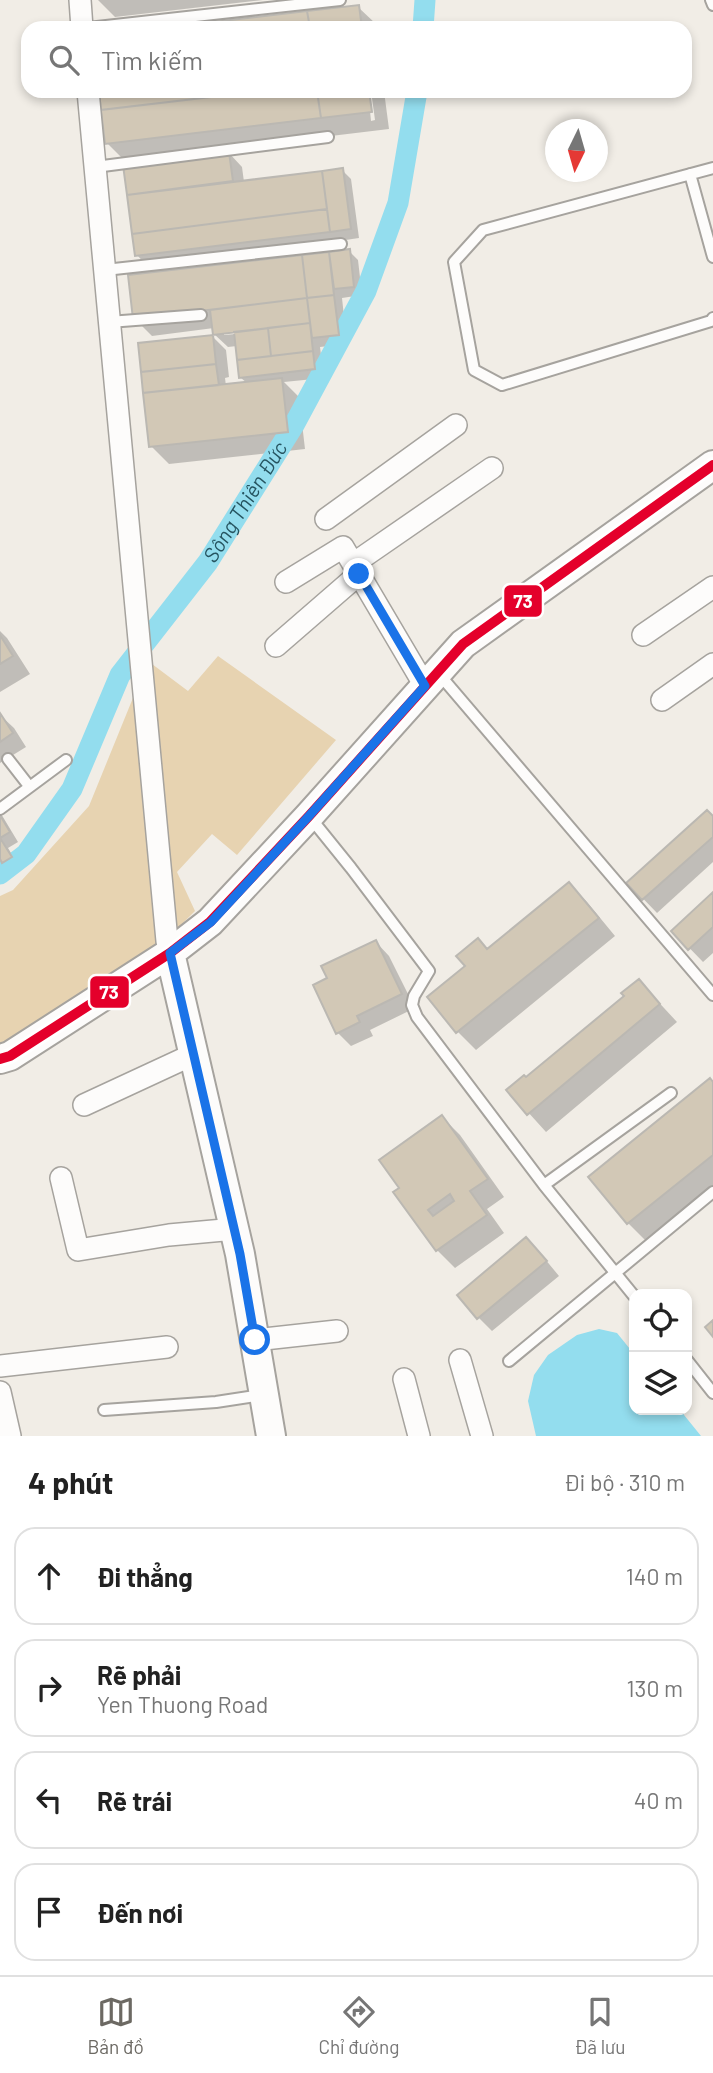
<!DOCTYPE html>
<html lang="vi">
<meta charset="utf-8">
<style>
body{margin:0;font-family:Barlow,sans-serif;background:#f6f6f6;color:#222}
.controls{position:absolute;right:21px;bottom:21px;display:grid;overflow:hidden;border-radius:14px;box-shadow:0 4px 10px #0003}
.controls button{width:63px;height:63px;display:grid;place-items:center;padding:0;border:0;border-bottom:2px solid #e0e0e0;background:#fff;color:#222;font:35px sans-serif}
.compass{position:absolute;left:545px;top:119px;width:63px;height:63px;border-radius:50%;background:#fff;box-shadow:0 4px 10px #0003;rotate:185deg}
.stop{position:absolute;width:21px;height:21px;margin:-16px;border:5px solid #1a73e8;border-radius:50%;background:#fff}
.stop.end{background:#1a73e8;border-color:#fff;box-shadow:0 2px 7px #0008}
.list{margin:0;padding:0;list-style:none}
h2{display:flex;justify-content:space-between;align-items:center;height:91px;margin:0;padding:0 28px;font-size:30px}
h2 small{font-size:23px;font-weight:400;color:#767676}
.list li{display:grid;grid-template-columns:46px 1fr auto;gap:21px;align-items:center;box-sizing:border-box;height:98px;margin:0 14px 14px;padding:0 14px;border:2px solid #e0e0e0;border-radius:21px}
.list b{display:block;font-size:26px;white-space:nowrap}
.list p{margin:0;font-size:23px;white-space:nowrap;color:#767676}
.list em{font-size:23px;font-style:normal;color:#767676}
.icon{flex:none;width:38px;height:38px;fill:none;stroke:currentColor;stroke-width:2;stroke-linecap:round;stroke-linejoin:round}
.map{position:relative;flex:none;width:713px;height:1436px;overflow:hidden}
.search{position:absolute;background:#fff;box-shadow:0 4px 10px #0003;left:21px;right:21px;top:21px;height:77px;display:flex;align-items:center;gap:18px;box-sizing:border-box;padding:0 24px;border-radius:21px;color:#767676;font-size:26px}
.sheet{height:539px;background:#fff}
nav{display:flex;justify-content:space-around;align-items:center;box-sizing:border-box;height:98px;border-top:2px solid #e0e0e0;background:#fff;font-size:19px;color:#767676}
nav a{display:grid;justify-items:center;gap:4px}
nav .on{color:#6c6963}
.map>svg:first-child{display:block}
</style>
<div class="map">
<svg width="713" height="1436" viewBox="0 0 713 1436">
<rect width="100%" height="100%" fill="#f1ede6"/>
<path fill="#e7d3b1" d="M218,656l118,84 -99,115 -25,-21 -35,38 18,39 -43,43 -152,98v-156l13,-6 76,-84 59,-145 40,30z"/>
<path fill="#93ddee" d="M599,1329l18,4 17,21v56h46l21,26h-165l-8,-35 6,-26 14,-20 29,-20z"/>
<path fill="#0003" fill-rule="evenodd" d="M98,0h165l-148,17z
M358,7l18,17 1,4h-13l-1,-4h-3v4h-182z
M101,91h267l3,30 4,-1 -4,-29h13l5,38 -264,32 -18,-18z
M229,153l13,14 2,15 98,-12 9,9 8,59 -209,31 -13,-14 -12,-89z
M349,251l9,9 4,35 -20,3 5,46 -27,3 4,31 -40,4 15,15 6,52 -136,15 -18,-18 61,-110 14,14 3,27 -4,1 1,8 21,-3 -6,-5 -4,-32 -9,1 -14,-13v-6l-62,8 -18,-18 -4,-41zM236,330v4l-12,1v-3z
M0,631l7,7 23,36 -30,18z
M0,715l14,13 12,19 -26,16z
M0,812l18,30 -10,6 11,19 -19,11z
M713,818v44l-56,51 -29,-30z
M569,884l18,18 28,34 -139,114 -18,-18 -28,-35z
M713,895v58l-10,9 -30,-31z
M376,942l13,14 26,52 -45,22 3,6 -22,10 -13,-13 -9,-54z
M639,981l38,41 -131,110 -38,-42 19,-11 99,-83z
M713,1083v104l-67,54 -18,-18 -38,-46z
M442,1117l18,18 44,62 -17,12 17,24 -49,35 -18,-18 -35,-61z
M540,1253l19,23 -67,55 -13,-13z"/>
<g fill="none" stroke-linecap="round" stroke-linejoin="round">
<g stroke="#93ddee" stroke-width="21">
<path d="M423,28l2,-28"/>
<path id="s1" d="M0,874l26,-20 46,-65 48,-114 88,-113 86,-137 72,-134 32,-88 19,-112"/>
</g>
</g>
<path fill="#d2c8b6" stroke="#bbb8b2" stroke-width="2" fill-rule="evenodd" d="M359,5l3,23h-52l-3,-17z
M307,11l3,17h-147z
M99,91h164l-162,19z
M263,91h54l4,27 -216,26 -4,-34z
M317,91h52l3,21 -51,6z
M229,152l4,29 -106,14 -4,-30z
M343,168l8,61 -21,3 -8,-61z
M322,171l5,38 -195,25 -5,-39z
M327,209l3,23 -195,24 -3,-22z
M350,249l4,38 -20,2 -5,-37z
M329,252l5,43 -27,3 -5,-43z
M302,255l5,43 -174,21 -5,-44z
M334,295l5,40 -27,3 -5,-40z
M307,298l3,25 -97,12 -3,-25z
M310,323l3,28 -42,5 -3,-28z
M268,328l3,28 -34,4 -3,-28z
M213,335l3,29 -75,8 -3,-29z
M313,351l2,18 -76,9 -2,-18z
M216,364l3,21 -76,8 -2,-21z
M282,378l6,54 -139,15 -6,-54z
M0,635l13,21 -13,8z
M0,713l13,20 -13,9z
M707,810l6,6v21l-71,63 -16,-17z
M0,815l10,17 -10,6z
M0,838l12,19 -10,6 -2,-4z
M569,882l30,36 -143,115 -29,-36 38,-31 -9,-10 22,-18 9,11z
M713,892v35l-25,23 -17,-19z
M376,940l26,54 -45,22 3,6 -24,12 -23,-49 14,-7 -6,-12z
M639,979l21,25 -133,111 -21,-25 18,-15 2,2 98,-81 -3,-3z
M710,1078l3,4v73l-86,69 -39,-47z
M442,1115l46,64 -18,12 17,24 -51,36 -43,-59 6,-4 -20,-28zM450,1194l4,7 -21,15 -5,-6z
M526,1237l21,24 -70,58 -20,-24z
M713,1320v17l-8,-10z"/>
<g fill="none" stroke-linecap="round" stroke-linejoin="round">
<defs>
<path id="service" d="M711,0l2,5
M88,28l252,-28
M95,167l233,-30
M713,168l-230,62 -29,32 20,108 28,15 209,-64 2,-3
M690,174l23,83
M105,270l236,-26
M109,322l92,-7
M439,674l274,321
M8,759l21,27
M0,809l66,-49
M309,816l42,52 78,103 -15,25 -2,9 5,12 127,168 90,111
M544,1185l127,-92
M687,1360l26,33
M509,1361l204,-169
M104,1410l112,-8 46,-7"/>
<path id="minor" d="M80,0l2,28
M88,91l79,850 3,12
M326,519l130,-94
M353,564l139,-96
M286,582l57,-35 82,139
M643,635l70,-48
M276,646l83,-72
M662,700l51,-36
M84,1105l110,-51
M61,1178l17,72 91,-15 66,-6
M255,1340l82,-9
M460,1360l22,76
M0,1366l167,-19
M404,1379l15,57
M0,1392l10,44"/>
<path id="secondary" d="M170,953l70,301 31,182
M0,1059l10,-3 160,-103 40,-31 99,-106 154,-172 250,-179"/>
</defs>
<use href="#service" stroke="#a6a39e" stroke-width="14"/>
<use href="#minor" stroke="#a6a39e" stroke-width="24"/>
<use href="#secondary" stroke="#a6a39e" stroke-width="32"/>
<use href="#service" stroke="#fdfcfb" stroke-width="10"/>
<use href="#minor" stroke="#fdfcfb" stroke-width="21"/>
<use href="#secondary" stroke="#fdfcfb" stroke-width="28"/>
<defs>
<path id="bus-1" d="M0,1059l10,-3 160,-103 40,-31 99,-106 154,-172 250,-179"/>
</defs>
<use href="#bus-1" stroke="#fff" stroke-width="16"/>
<use href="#bus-1" stroke="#e4002b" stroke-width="10"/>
</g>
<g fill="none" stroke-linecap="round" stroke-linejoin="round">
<path stroke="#1a73e8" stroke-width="9" d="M255,1340l-15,-86 -70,-301 41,-31 98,-106 116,-130 -66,-112"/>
</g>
<g text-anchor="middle" stroke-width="5" stroke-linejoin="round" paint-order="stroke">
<g font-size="21" font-style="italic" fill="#265460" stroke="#fff">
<text dy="7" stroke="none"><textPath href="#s1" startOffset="450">Sông Thiên Đức</textPath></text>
</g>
</g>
<g stroke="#fff" stroke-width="2.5">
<rect x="503" y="584" width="40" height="34" rx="7" fill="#e4002b"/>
<rect x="89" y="975" width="41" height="34" rx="7" fill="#e4002b"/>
</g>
<g font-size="19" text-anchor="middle" font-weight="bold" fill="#fff">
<text x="523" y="608">73</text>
<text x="109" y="999">73</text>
</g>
</svg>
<div class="controls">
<button><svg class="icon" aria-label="locate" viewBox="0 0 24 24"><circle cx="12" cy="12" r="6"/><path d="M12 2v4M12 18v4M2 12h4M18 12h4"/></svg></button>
<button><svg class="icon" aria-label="layers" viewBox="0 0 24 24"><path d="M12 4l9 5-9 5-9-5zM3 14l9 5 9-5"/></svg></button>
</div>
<svg class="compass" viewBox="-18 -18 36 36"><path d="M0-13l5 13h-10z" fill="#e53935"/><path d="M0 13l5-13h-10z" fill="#767676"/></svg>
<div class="stop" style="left:255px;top:1340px"></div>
<div class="stop end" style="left:359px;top:574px"></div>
<div class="search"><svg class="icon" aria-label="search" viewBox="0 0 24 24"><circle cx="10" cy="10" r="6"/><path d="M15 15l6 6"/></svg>Tìm kiếm</div>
</div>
<section class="sheet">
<h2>4 phút<small>Đi bộ · 310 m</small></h2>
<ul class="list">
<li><svg class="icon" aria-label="ahead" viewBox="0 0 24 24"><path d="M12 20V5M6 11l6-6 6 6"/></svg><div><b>Đi thẳng</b></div><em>140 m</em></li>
<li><svg class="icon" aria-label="right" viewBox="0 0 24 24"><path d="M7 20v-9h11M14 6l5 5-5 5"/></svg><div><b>Rẽ phải</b><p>Yen Thuong Road</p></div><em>130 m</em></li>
<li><svg class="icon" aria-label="left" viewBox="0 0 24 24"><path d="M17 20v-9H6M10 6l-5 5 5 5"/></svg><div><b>Rẽ trái</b></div><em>40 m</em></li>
<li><svg class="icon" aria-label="arrive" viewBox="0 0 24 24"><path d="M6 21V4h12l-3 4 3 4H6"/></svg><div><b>Đến nơi</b></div></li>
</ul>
</section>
<nav>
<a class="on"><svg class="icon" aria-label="map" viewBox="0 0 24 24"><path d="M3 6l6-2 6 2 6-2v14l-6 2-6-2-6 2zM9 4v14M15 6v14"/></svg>Bản đồ</a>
<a><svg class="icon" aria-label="directions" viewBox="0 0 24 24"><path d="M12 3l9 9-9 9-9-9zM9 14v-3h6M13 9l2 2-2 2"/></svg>Chỉ đường</a>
<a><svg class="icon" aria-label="saved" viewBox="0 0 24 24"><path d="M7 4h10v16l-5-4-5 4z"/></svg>Đã lưu</a>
</nav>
